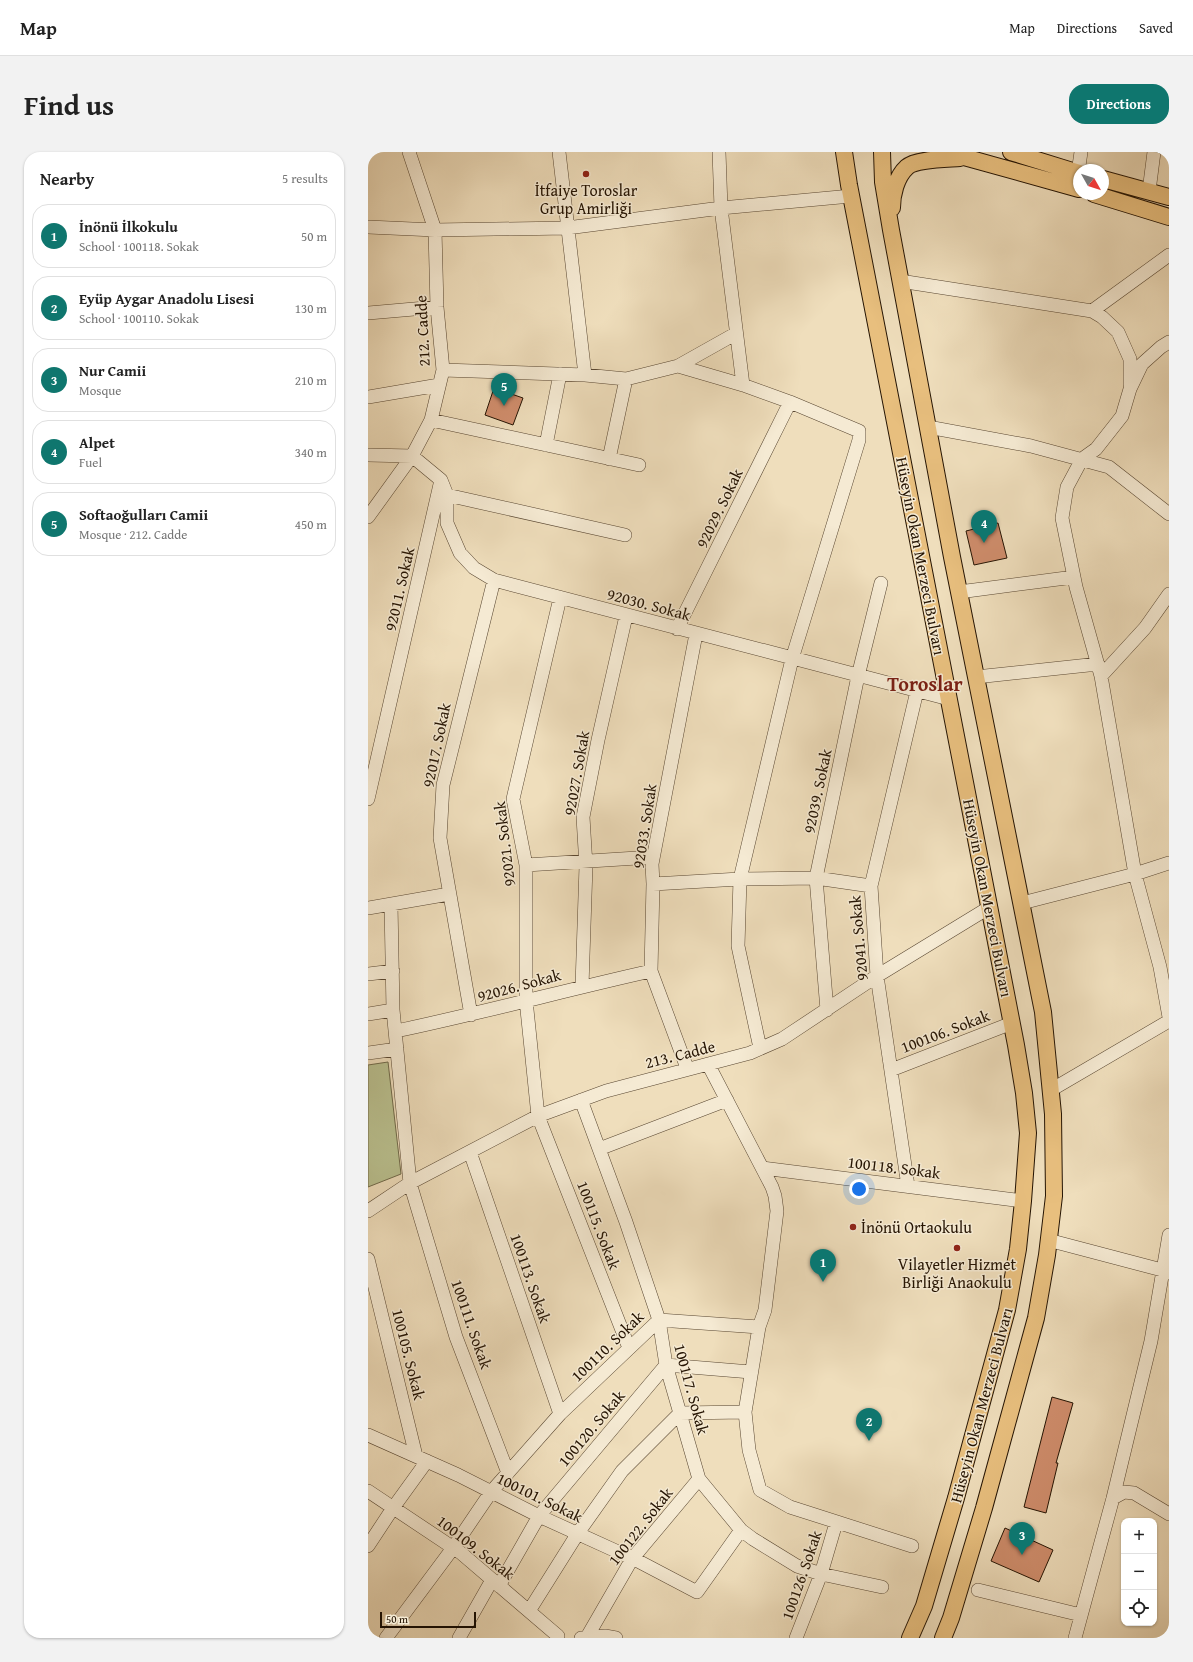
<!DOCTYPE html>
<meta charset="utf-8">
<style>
body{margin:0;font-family:"Gentium Book Plus",serif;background:#f2f2f2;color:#222}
.controls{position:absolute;right:12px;bottom:12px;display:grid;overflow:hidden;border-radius:8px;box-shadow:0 1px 3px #0004}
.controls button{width:36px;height:36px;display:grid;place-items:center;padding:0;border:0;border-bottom:1px solid #e0e0e0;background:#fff;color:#222;font:20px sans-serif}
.compass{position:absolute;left:705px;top:12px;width:36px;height:36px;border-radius:50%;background:#fff;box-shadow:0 1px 3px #0004;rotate:129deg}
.scale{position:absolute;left:12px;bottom:10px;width:96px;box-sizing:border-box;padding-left:4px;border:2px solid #251403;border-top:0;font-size:11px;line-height:14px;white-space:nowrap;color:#251403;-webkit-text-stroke:3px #f5ead3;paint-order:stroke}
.you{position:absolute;left:491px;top:1037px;width:14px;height:14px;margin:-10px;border:3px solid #fff;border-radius:50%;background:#1a73e8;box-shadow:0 0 0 6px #1a73e833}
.badge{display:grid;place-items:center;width:26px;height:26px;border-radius:50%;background:#0f766e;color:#fff;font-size:13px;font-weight:700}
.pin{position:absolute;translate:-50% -33px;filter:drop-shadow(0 1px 2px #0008)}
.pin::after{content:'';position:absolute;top:21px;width:14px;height:12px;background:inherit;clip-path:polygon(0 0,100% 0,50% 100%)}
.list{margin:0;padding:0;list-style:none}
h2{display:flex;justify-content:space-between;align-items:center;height:52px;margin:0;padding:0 16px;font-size:17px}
h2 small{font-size:13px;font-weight:400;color:#767676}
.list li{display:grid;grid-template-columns:26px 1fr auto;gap:12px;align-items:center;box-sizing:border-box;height:64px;margin:0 8px 8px;padding:0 8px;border:1px solid #e0e0e0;border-radius:16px}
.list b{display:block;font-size:15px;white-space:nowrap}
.list p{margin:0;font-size:13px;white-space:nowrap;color:#767676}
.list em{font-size:13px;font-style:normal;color:#767676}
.icon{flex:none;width:22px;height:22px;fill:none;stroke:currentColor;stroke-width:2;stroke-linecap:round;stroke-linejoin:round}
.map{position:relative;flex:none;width:801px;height:1486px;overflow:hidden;border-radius:16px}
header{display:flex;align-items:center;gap:24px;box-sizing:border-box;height:56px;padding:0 20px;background:#fff;border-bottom:1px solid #e0e0e0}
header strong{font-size:19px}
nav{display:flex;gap:22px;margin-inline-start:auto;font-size:14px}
.intro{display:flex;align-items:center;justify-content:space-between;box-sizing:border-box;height:96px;padding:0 24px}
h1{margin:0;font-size:28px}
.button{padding:10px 18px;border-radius:16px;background:#0f766e;color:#fff;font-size:14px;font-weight:700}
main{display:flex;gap:24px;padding:0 24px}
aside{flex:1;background:#fff;border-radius:16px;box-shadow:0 1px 3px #0004}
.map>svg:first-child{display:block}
</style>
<header>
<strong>Map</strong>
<nav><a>Map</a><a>Directions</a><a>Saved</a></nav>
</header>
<div class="intro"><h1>Find us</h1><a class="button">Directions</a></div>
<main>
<aside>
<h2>Nearby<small>5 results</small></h2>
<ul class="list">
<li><span class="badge">1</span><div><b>İnönü İlkokulu</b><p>School · 100118. Sokak</p></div><em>50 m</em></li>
<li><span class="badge">2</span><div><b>Eyüp Aygar Anadolu Lisesi</b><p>School · 100110. Sokak</p></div><em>130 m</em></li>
<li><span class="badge">3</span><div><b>Nur Camii</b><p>Mosque</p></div><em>210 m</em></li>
<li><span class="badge">4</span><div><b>Alpet</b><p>Fuel</p></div><em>340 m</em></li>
<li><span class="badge">5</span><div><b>Softaoğulları Camii</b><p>Mosque · 212. Cadde</p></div><em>450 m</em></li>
</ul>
</aside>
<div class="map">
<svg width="801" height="1486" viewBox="0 0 801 1486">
<rect width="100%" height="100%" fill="#efdebc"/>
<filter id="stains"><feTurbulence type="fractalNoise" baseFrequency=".005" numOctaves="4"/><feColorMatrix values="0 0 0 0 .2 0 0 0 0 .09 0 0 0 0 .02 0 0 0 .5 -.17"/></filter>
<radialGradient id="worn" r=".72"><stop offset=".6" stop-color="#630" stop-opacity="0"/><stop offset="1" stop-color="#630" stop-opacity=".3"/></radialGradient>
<path fill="#bac190" stroke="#706a4a" d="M20,910l13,112 -33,13v-122z"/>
<path fill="#cf8d6c" stroke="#251403" d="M126,236l29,10 -10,27 -28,-10z
M630,371l9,35 -33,7 -8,-34z
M684,1245l21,6 -17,60h2l-12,50 -22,-6z
M637,1376l48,22 -14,32 -48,-21z"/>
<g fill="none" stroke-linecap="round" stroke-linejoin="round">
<defs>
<path id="minor" d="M191,0l26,223
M351,0l2,56 22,177
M710,21l3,-21
M781,39l5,-39
M0,75l67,3 132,-2 154,-20 130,-12
M532,129l192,30 10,6 16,15 12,27v26
M724,159l77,-56
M0,161l69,-6
M801,190l-8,5 -19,17 -12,25 -8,27 -26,33 -14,10 -15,28 -5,31 14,69 25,89 34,198 25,93 9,50
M310,214l65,19 47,17 69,29v9l-67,219 -52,220 -2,67 22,102
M75,218l142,5 41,4 52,-13 57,-32
M0,245l71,-12
M63,268l208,45
M560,275l103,19 78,21 60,47
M178,293l14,-71
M0,303l44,1 29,24 6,15v28l13,30 14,15 20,12 455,119
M241,307l17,-80
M79,343l178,40
M0,365l44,-61 19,-36 12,-50 -6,-63 -2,-77 -26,-78
M591,440l115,-15
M192,446l-47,201 13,66v135l12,116 91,232
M309,477l113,-227
M733,524l44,-48 24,-34
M608,525l122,-13
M0,647l73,-319
M158,713l127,-8
M285,732l87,-5 76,-1 55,8
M654,751l113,-29 34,-11
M23,752l2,106 17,173 46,154 52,136
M0,756l81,-14
M0,822l25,-3
M214,834l4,-120 -3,-49 15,-77 28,-124
M459,858l-11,-132 42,-202 23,-93
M0,862l25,-4
M103,863l-31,-177 3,-53 51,-205
M28,879c86,-18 170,-41 255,-60
M0,901l29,-4
M340,912l64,123 3,9 2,15 -12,99 -6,17 -14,85 4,38 11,40 30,17 122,39
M319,916l-36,-97 2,-87 -1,-20 44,-230
M523,918l121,-47
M683,938l118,-69
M213,948l45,122 33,98 7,45 33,114 42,51 12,9 44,27 24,8 61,13
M231,997l128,-49
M102,1000l90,262
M394,1016l261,33
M540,1034l-31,-210 -6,-90 46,-195
M0,1059l42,-28 128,-67 68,-25 144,-38 32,-14 95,-63 113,-69
M680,1088l114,30 7,3
M0,1107l48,197
M0,1283l90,40 81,41 99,45 59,31 44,-62
M0,1339l93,62 97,83
M745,1346l38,-157 18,-106
M0,1394l25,-38 34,-47
M131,1434l40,-70 127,-151 85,7
M610,1438l103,25
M161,1459l49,-78 44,-62 58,-58 65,-1
M219,1485l45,-78 67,-80
M18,1486l67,-90 38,-56 69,-78 99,-94 100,7
M91,1486l33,-58
M213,1486l24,-2 11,2
M428,1486l25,-64 15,-51
M707,1486l38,-140 11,-6 10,1 35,21"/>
<path id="major" d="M476,0l5,33 167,860 8,48 4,40 -5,68 -5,48 -11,61 -51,188 -32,108 -14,32
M514,0l1,30 8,48 61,327 91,455 10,102 1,82 -7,59 -11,63 -52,190 -33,110 -8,20
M578,0l133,37
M643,0l68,21
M735,27l66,18
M726,42l75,23
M524,56c0,-13 4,-31 15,-41 9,-8 40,-8 53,-9"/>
</defs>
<use href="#minor" stroke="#584631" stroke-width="14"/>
<use href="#major" stroke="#251403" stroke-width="18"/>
<use href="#minor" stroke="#f5ead3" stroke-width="13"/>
<use href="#major" stroke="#e8bf7e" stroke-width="16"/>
</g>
<g fill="#8f2418" stroke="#f5ead3" stroke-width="1.5">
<circle cx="218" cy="22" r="4"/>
<circle cx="485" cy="1075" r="4"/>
<circle cx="589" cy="1096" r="4"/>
</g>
<g text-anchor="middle" stroke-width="3" stroke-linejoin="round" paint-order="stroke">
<g font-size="16" fill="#251403" stroke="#f5ead3">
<text x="218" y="44">İtfaiye Toroslar<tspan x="218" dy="18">Grup Amirliği</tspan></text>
<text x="493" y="1081" text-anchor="start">İnönü Ortaokulu</text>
<text x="589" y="1118">Vilayetler Hizmet<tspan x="589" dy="18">Birliği Anaokulu</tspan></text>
</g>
<g font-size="16" fill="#251403" stroke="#f5ead3">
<text transform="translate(54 179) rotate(-93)" y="6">212. Cadde</text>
<text transform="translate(351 356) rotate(-64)" y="6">92029. Sokak</text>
<text transform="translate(553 404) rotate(79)" y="6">Hüseyin Okan Merzeci Bulvarı</text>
<text transform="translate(31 437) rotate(-77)" y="6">92011. Sokak</text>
<text transform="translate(281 452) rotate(15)" y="6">92030. Sokak</text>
<text transform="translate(68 593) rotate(-78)" y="6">92017. Sokak</text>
<text transform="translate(208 621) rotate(-80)" y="6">92027. Sokak</text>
<text transform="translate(449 639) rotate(-78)" y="6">92039. Sokak</text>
<text transform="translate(276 674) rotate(-81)" y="6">92033. Sokak</text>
<text transform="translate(136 692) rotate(-97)" y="6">92021. Sokak</text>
<text transform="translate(620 746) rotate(79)" y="6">Hüseyin Okan Merzeci Bulvarı</text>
<text transform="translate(490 786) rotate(-95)" y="6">92041. Sokak</text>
<text transform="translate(151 833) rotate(-15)" y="6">92026. Sokak</text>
<text transform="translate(577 879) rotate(-21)" y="6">100106. Sokak</text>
<text transform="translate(312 902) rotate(-14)" y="6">213. Cadde</text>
<text transform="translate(526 1015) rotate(7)" y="6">100118. Sokak</text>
<text transform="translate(231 1073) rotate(69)" y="6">100115. Sokak</text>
<text transform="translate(163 1126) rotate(71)" y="6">100113. Sokak</text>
<text transform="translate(104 1172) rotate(71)" y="6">100111. Sokak</text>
<text transform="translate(239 1194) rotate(-44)" y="6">100110. Sokak</text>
<text transform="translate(41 1202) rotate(76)" y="6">100105. Sokak</text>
<text transform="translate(324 1237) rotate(75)" y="6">100117. Sokak</text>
<text transform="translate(613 1253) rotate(-75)" y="6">Hüseyin Okan Merzeci Bulvarı</text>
<text transform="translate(223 1276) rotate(-50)" y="6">100120. Sokak</text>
<text transform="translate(172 1345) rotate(26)" y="6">100101. Sokak</text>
<text transform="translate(272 1374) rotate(-52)" y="6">100122. Sokak</text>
<text transform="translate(108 1395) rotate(38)" y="6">100109. Sokak</text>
<text transform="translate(433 1423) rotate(-71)" y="6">100126. Sokak</text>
</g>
<g font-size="20" font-weight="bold" fill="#7a1f14" stroke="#f5ead3">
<text x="557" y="539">Toroslar</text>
</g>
</g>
<rect width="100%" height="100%" filter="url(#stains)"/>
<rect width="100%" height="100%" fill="url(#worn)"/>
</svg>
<div class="controls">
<button>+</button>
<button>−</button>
<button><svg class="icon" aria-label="locate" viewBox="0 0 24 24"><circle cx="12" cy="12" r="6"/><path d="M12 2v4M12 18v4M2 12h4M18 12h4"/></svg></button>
</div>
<svg class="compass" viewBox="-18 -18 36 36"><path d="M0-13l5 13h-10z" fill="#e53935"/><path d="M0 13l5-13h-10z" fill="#767676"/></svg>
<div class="scale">50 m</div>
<div class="you"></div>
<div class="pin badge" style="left:455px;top:1130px">1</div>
<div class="pin badge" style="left:501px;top:1289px">2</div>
<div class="pin badge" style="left:654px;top:1403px">3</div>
<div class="pin badge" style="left:616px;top:391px">4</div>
<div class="pin badge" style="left:136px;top:254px">5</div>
</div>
</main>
